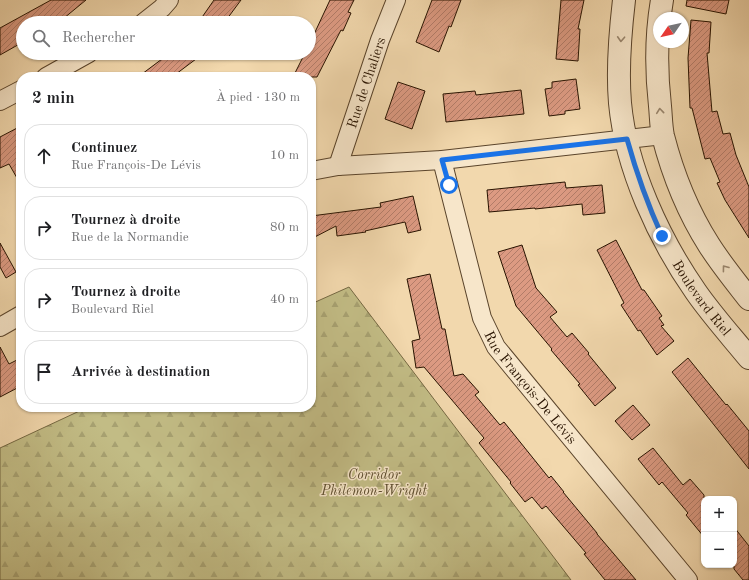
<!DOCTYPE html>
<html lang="fr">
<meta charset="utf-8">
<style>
body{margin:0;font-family:"Old Standard TT",serif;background:#f6f6f6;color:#202124}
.controls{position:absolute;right:12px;bottom:12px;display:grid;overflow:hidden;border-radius:8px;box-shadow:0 1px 3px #0004}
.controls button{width:36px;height:36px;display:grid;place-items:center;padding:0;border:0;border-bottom:1px solid #e0e0e0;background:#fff;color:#202124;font:20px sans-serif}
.compass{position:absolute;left:653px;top:12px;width:36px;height:36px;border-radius:50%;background:#fff;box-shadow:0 1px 3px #0004;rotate:236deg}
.stop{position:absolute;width:12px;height:12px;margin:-9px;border:3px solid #1a73e8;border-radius:50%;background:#fff}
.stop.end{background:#1a73e8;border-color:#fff;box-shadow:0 1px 4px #0008}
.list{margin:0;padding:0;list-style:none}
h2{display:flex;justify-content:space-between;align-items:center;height:52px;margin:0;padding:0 16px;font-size:17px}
h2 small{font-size:13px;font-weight:400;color:#757577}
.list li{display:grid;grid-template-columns:26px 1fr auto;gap:12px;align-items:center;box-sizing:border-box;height:64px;margin:0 8px 8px;padding:0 8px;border:1px solid #e0e0e0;border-radius:16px}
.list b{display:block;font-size:15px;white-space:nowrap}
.list p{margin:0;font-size:13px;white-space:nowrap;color:#757577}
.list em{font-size:13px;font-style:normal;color:#757577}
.icon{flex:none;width:22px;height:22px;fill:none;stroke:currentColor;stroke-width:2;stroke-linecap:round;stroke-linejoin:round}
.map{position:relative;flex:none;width:749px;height:580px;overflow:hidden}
.search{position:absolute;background:#fff;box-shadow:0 1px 3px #0004;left:16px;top:16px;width:300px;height:44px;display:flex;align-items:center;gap:10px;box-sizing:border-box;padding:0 14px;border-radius:22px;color:#757577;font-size:15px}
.panel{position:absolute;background:#fff;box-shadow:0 1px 3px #0004;left:16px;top:72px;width:300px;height:340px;border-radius:16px}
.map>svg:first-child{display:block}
</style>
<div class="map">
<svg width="749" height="580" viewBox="0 0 749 580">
<defs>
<pattern id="forest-firs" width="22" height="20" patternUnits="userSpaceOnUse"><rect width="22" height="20" fill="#c2bc85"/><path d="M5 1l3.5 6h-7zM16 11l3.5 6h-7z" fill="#a7a171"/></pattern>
<pattern id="building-hatch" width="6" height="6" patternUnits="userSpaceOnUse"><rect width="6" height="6" fill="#dc9a82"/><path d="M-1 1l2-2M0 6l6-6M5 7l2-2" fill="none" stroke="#b27c68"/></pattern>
</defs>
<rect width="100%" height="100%" fill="#f2d8ad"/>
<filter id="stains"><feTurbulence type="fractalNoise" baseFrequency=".005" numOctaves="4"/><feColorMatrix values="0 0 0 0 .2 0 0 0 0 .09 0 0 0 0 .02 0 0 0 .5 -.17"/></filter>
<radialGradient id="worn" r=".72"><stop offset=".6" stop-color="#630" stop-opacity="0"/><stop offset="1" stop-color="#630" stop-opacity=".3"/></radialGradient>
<path fill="url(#forest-firs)" stroke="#756842" d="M349,287l222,293h-571v-132l88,-41h223v-103z"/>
<path fill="url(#building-hatch)" stroke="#281300" d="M51,0h35l-28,23h-35v19l-23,13v-27z
M214,0h27l-17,23h-26z
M330,0h24l-6,12 3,1 -8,18 -2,-1 -24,47h-24l12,-24h4v-8z
M432,0h29l-10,27 -2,-1 -10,26 -23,-10z
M561,0h23l-6,29h2l-2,32 -22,-2z
M687,0h42l-3,14 -40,-8z
M691,20l20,2 -2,31h-2l5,59 5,-1 6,23 7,-1 6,22 13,32v51l-24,-38 -8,-17 3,-1 -10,-24 -5,1 -13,-51h-2l-2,-50z
M170,53h34l-32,24h-34z
M576,79l4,30 -15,2v3l-16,2 -4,-27 7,-1v-6z
M398,82l27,9 -13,38 -27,-10z
M521,90l3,24 -78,8 -3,-28 32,-3 1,4z
M21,126v59l-12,-21 -9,4v-31z
M565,182l1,6 36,-3 3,28 -22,2 -1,-11 -47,5v-1l-46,4 -2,-22z
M413,196l8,34 -13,3 -3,-11 -40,9 1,1 -29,4 -1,-10 -25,13v-23l70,-9 -1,-4z
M616,240l26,50h2l18,26 -3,2 5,7 -3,1 13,15 -17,14 -17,-25 -2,1 -17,-26 3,-2 -27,-53z
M0,243l16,29 -10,6 -6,-11z
M522,245l14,43 21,24 -7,5 17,20 5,-4 17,20 -1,1 28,34 -21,18 -17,-21 2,-1 -29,-34 1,-1 -36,-43 -18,-54z
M430,274l12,55h3l9,47 9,-2 16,18 -4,3 25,30 4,-3 45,56 2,-2 13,16h-1l34,41v1l39,46h-31l-21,-26 2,-1 -40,-47 -4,3 -10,-12 -7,5 -15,-19 1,-1 -32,-39 5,-5 -60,-71 -8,1 -4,-27 8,-2 -13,-60z
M0,347l9,17 12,-6v28l-21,11z
M688,358l38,47 1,-1 22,27v38l-77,-97z
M633,405l17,20 -18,15 -17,-19z
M653,448l30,37 7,-6 14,16v42l-18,-22 2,-2 -26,-31 -3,3 -21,-26z
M734,527l15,19v34h-6l-9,-11z"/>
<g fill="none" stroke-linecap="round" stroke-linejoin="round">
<defs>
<g id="minor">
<path d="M143,23l19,-15 7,-8"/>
<path d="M46,77l43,-24"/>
<path d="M0,101l21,-11"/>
<path id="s1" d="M442,160l40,158 14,29 192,233"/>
<path id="s2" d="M338,166l42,-126 16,-40"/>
<path d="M311,171l27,-5 104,-6 221,-25"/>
<path d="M0,327l21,-12"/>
</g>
<g id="tertiary">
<path id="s3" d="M624,0c-4,34 -7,68 -4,103 6,65 39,136 76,189 16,23 35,44 53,66"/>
<path d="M662,0c-6,35 -6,71 -2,106 1,10 1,21 3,30 10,39 25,76 46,109 12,19 26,36 40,54"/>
</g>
</defs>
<use href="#minor" stroke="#5a442b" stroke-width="20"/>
<use href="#tertiary" stroke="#5a442b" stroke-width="24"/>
<use href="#minor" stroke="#f7e6ca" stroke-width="18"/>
<use href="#tertiary" stroke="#f7e6ca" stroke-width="22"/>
</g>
<defs><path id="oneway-chevron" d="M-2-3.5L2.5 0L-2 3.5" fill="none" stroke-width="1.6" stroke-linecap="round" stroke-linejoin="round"/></defs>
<g stroke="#9a876f">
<use href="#oneway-chevron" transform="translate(621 39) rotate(93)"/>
<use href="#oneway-chevron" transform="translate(660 111) rotate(-96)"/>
<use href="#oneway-chevron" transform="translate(725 268) rotate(-127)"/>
</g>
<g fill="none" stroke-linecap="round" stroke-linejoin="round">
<path stroke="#1a73e8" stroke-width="5" d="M449,185l-7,-25 185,-21c10,36 20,64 35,97"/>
</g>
<g text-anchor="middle" stroke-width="3" stroke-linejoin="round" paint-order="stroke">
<g font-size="14" fill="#281300" stroke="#f7e6ca">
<text dy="5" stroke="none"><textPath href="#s2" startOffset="88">Rue de Chaliers</textPath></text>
<text dy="5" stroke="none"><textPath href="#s3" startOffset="317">Boulevard Riel</textPath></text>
<text dy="5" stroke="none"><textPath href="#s1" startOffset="248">Rue François-De Lévis</textPath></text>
</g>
<g font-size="14" font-style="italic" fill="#5e4e2f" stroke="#f7e6ca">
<text x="374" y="479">Corridor<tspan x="374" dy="16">Philemon-Wright</tspan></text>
</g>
</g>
<rect width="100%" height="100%" filter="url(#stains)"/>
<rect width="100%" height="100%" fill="url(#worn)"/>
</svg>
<div class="controls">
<button>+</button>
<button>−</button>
</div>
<svg class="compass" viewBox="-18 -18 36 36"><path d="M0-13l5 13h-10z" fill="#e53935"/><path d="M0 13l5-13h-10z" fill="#757577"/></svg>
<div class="stop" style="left:449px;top:185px"></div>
<div class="stop end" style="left:662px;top:236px"></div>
<div class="search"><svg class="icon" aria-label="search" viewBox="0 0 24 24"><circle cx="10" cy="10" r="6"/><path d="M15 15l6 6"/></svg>Rechercher</div>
<section class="panel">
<h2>2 min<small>À pied · 130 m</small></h2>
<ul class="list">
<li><svg class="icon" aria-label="ahead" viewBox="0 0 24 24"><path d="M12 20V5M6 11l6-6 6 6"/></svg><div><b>Continuez</b><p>Rue François-De Lévis</p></div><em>10 m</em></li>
<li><svg class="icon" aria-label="right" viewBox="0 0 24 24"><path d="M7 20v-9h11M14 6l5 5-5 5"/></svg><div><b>Tournez à droite</b><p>Rue de la Normandie</p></div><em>80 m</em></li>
<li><svg class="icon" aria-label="right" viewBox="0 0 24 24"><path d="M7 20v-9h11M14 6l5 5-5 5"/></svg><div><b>Tournez à droite</b><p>Boulevard Riel</p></div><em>40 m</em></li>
<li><svg class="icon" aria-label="arrive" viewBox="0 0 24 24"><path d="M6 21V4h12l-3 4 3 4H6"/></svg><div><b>Arrivée à destination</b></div></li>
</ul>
</section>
</div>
